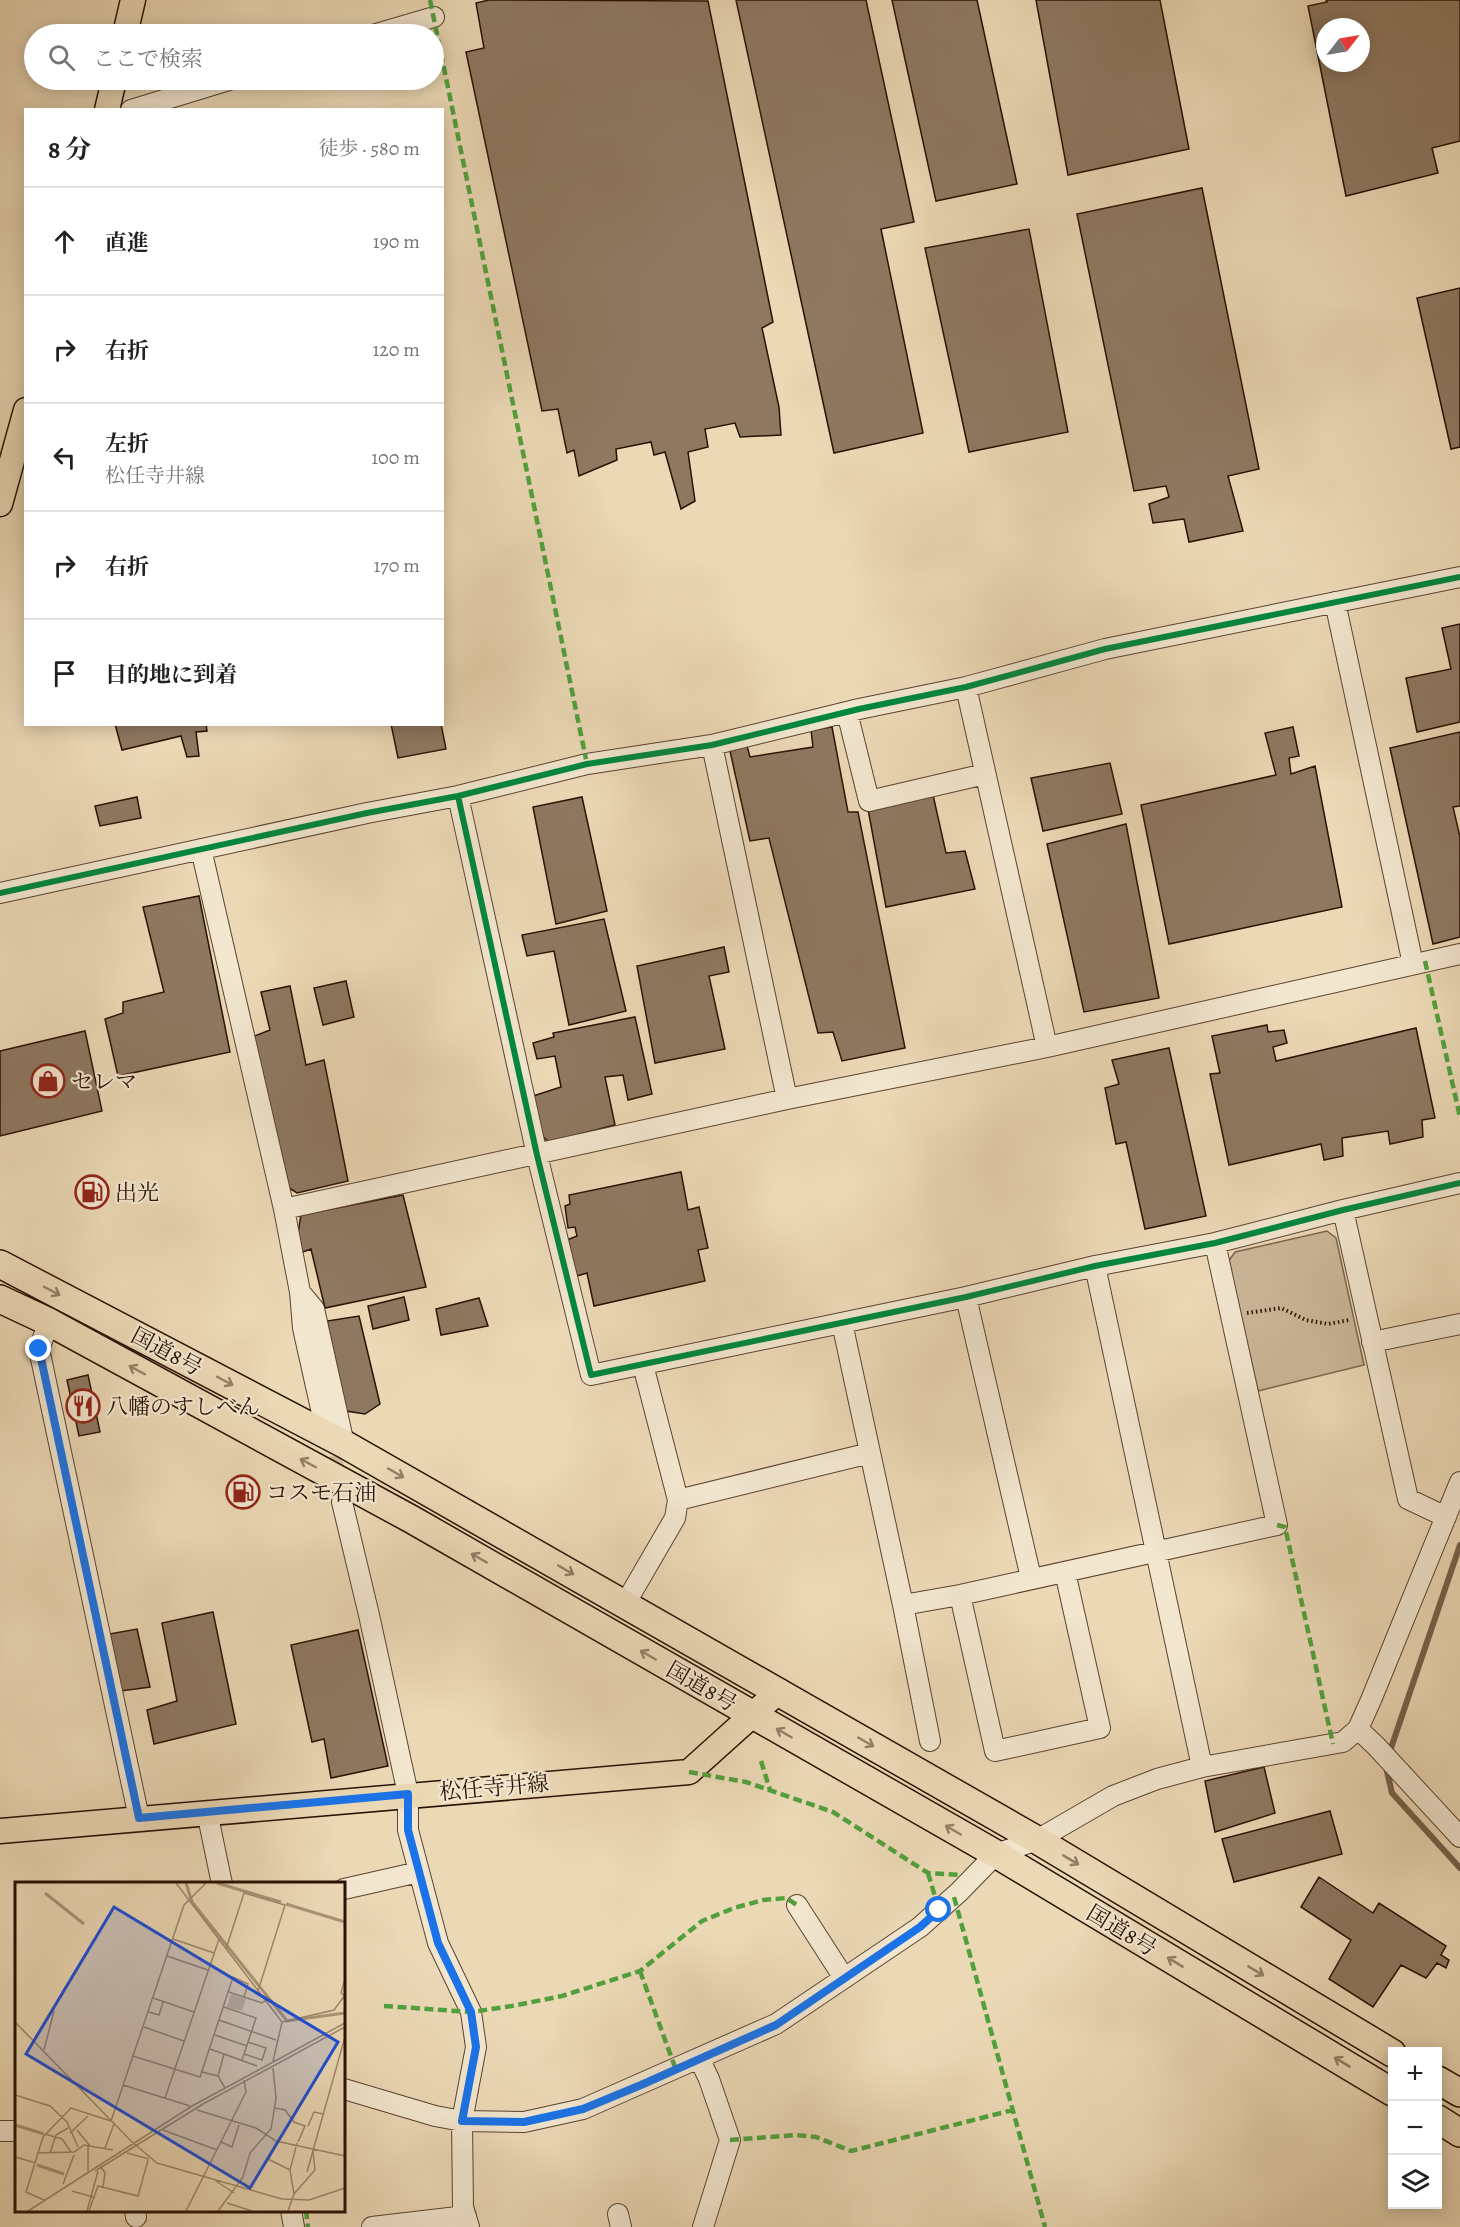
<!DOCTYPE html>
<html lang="ja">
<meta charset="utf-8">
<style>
body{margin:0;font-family:Alegreya,"Noto Serif JP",serif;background:#f6f6f6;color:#202124}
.controls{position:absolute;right:18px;bottom:18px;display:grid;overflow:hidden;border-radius:0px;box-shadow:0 3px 15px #0003}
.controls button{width:54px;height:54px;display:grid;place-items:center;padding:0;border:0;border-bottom:2px solid #e0e0e0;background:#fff;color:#202124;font:30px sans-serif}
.compass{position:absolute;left:1316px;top:18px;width:54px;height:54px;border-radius:50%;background:#fff;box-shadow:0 3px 15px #0003;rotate:59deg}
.stop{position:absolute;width:18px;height:18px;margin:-14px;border:4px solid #1a73e8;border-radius:50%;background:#fff}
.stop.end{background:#1a73e8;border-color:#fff;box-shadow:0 2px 6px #0008}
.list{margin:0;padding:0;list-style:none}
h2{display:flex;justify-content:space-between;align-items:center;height:78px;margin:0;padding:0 24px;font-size:26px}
h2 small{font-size:20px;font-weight:400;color:#757577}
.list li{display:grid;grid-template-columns:39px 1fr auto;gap:18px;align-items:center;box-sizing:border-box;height:108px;padding:0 24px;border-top:2px solid #e0e0e0}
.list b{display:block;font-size:22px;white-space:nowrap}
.list p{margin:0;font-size:20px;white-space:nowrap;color:#757577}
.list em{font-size:20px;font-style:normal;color:#757577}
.icon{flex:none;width:33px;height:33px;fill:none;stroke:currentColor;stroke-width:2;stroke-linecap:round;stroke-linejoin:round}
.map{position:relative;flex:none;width:1460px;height:2227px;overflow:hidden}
.search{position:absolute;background:#fff;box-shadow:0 3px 15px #0003;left:24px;top:24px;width:420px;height:66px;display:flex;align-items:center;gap:15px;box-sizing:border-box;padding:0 21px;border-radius:33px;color:#757577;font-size:22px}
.panel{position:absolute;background:#fff;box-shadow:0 3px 15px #0003;left:24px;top:108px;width:420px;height:618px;border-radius:0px}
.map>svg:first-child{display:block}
</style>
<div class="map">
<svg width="1460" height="2227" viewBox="0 0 1460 2227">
<rect width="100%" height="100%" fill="#ebd8b5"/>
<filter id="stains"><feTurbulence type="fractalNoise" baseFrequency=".00333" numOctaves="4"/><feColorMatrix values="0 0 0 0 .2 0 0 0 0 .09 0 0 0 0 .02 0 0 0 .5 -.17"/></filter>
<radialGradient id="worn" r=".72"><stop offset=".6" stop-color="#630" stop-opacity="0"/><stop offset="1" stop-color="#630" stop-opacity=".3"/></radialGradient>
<path fill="#cab697" stroke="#7a644d" stroke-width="1.5" d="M1327,1231l9,7 28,127 -106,26 -30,-129 7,-10z"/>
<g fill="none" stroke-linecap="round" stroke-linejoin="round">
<path stroke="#766049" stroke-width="6" d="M1389,1754l71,-209
M1386,1767l6,26 68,75"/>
</g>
<path fill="#8e7860" stroke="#2a1103" stroke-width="1.5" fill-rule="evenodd" d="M489,0l219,1 65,321 -11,6 17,79 2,28 -41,2 -5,-14 -30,6 3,18 -20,5 7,49 -14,8 -16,-57 -11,3 -3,-13 -35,7 1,11 -38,16 -5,-26 -7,3 -9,-44 -16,2 -76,-359 18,-4 -8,-45z
M736,0h130l48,222 -33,7 42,204 -89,20z
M892,0h85l40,184 -81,17z
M1036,0h124l29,149 -121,26z
M1326,0h134v141l-28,7 6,25 -92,23 -38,-190 19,-4zM1325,27h36v36h-36z
M1202,188l57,281 -31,7 15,55 -54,11 -5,-23 -31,4 -4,-19 20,-7 -3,-11 -32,5 -57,-277z
M1029,229l39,203 -99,20 -44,-204z
M1460,288v159l-9,2 -34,-151z
M1460,624v98l-43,10 -11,-54 45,-9 -9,-41z
M115,724h91l1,7 -11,1 3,24 -12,1 -6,-21 -59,14z
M391,724h50l5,25 -48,9z
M832,727l16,85h10l47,236 -63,13 -9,-29 -15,1 -49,-195 -19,3 -20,-90 17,-5 3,11 63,-10 -2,-17z
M1293,727l6,29 -10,2 2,16 24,-8 27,141 -173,37 -28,-139 135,-30 -11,-42z
M1460,732v74l-7,1 7,30v100l-27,7 -43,-196z
M1110,763l12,51 -79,17 -12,-53z
M933,795l13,58 19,-2 10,38 -89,18 -18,-98z
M137,797l4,21 -41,8 -5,-20z
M582,797l25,114 -51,13 -23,-117z
M1126,824l33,174 -75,14 -37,-168z
M199,896l31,156 -112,24 -13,-57 18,-6v-11l41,-10 -21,-85z
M604,919l22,92 -57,14 -15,-74 -27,5 -5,-21z
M724,947l5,25 -20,4 16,73 -70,14 -18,-97z
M346,981l8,36 -31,8 -9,-37z
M290,986l16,79 18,-5 24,121 -51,12 -11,-7 -34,-149 18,-7 -9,-38z
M635,1017l17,77 -24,6 -5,-25 -18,2 10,48 -66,17 -8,-7 -8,-39 28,-9 -6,-31 -18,3 -4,-16 21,-6 -1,-4z
M1267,1025l1,7 16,-2 3,13 -14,4 3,14 140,-33 19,90 -13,2 1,17 -33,7 -2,-13 -46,7 1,18 -19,4 -3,-16 -92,21 -19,-91 10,-1 -8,-37z
M85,1031l17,80 -102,25v-85z
M1169,1048l37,168 -61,13 -19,-87 -10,2 -11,-56 14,-4 -7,-24z
M681,1172l7,38 11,-3 9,41 -10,2 7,31 -111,25 -7,-33 -10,3 -10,-36 10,-4 -2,-9 -7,1 -3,-22 5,-2 -1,-9z
M403,1195l23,92 -101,21 -14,-59 -11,4 -2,-20 3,-18z
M404,1297l5,23 -36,9 -5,-23z
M479,1298l9,28 -47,9 -5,-26z
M359,1316l21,88 -15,10 -19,-3 -19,-90z
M88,1375l12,57 -21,4 -12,-56z
M213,1612l23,112 -82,20 -7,-34 30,-9 -15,-78z
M137,1629l13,58 -29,4 -12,-57z
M358,1630l30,136 -57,12 -7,-39 -12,3 -21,-97z
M1264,1767l11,46 -60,19 -10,-51z
M1330,1811l12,43 -108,28 -12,-43z
M1319,1877l54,36 6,-10 67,43 -5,9 8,5 -3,8 -9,-5 -11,15 -25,-13 -28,42 -44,-28 22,-39 -50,-33z"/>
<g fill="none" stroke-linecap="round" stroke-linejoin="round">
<path stroke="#ceba9a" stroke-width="20" stroke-dasharray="20 10" stroke-linecap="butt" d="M325,1427l13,59"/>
<defs>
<path id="minor" d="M376,34l58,-17
M131,110l98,-30
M1335,602l78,362
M966,687l81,360
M847,712l22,89 116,-27
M712,745l75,354
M458,796l79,359 54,220 375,-78 129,-31 120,-23 128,-33 117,-27
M201,849l83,360 16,83 14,17 30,135
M0,893l367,-80 91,-17 129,-32 125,-19 147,-36 107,-22 139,-38 355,-72
M284,1209l503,-110 260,-52 413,-93
M1343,1210l65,289 38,18
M1095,1266l107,501
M300,1292l3,36 19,85
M966,1297l65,281
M49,1322l-10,27 100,469
M842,1323l61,282 27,136
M1372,1342l88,-18
M678,1500l192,-47
M342,1502l27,113 39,179v36l30,113 33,69 5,35 -14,74 1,86 6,20
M960,1595l35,156 105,-23 -35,-156
M625,1604l50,-86 3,-18 -35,-135
M903,1605l57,-10 317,-70 -62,-282
M1358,1729l18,17 84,91
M207,1812l15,72
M344,1889l75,-17
M797,1905l47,73
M699,2058l10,21 21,61 -27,87
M344,2089l91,27 27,5 62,1 59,-13 193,-85 144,-97 39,-35 37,-38 41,-14 76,-44 44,-17 45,-12 141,-25 15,-13 13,-29 89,-218
M0,2131h16
M135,2210l1,7
M291,2210l3,17
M618,2214l3,13
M372,2227l94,-11"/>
<path id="major" d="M125,34l8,-34
M107,110l7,-30
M0,504l26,-94
M0,1831l689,-59 90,-81"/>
<path id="highway" d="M0,1264l344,180 693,396 355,213
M0,1299l49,23 362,197 585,335 396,238
M1438,2080l22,13
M1438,2119l22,14"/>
</defs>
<use href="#minor" stroke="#5a4330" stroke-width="22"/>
<use href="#major" stroke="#2a1103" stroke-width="27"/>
<use href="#highway" stroke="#2a1103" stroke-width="30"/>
<path stroke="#2a1103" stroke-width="4" stroke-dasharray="1.5 3" stroke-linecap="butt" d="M1247,1313l34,-5 25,12 22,4 21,-4"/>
<use href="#minor" stroke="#f2e6cf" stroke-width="20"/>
<use href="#major" stroke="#ebd8b5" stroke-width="24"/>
<use href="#highway" stroke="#ebd8b5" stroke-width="27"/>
<path stroke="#51a03d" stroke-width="4.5" stroke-dasharray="9 4.5" stroke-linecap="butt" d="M430,0l157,764
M1425,961l35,156
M1277,1525l8,2 48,217
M761,1761l9,29
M689,1772l57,10 87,30 95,61 33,2
M928,1873l11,37
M954,1897l91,330
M640,1971l36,99
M384,2006l87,6 41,-6 50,-10 78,-25 62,-50 32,-13 29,-8 23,-2 11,7
M730,2140l66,-5 20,2 35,14 162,-41
M306,2210l2,17"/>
<defs>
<path id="cycleway" d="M458,796l79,359 54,220 375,-78 129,-31 120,-23 128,-33 117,-27
M0,893l367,-80 91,-17 129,-32 125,-19 147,-36 107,-22 139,-38 355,-72"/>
</defs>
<use href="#cycleway" stroke="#f2e6cf" stroke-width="10"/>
<use href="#cycleway" stroke="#00873e" stroke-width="6"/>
</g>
<defs><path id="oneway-shaft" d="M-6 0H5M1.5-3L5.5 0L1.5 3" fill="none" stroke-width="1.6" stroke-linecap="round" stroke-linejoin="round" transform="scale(1.5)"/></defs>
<g stroke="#947e65">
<use href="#oneway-shaft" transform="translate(52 1291) rotate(28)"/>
<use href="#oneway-shaft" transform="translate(137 1370) rotate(-152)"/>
<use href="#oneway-shaft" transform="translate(225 1381) rotate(28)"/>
<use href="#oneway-shaft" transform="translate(308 1463) rotate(-152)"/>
<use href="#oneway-shaft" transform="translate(396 1473) rotate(30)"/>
<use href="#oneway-shaft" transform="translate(479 1558) rotate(-150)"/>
<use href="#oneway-shaft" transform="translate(566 1570) rotate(30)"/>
<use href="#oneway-shaft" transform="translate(648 1655) rotate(-150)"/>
<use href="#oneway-shaft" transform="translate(784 1733) rotate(-150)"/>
<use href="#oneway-shaft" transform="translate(866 1742) rotate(30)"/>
<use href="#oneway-shaft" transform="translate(953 1830) rotate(-150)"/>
<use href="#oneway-shaft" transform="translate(1071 1860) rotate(31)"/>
<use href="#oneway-shaft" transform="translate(1175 1962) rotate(-149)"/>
<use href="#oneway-shaft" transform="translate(1256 1971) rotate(31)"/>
<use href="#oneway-shaft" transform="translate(1342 2062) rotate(-149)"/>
</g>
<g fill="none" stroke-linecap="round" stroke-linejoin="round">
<path stroke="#1a73e8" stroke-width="8" d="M39,1349l100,469 269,-24v36l30,113 33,69 5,35 -14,74 62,1 59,-13 58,-24 135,-60 144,-98 19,-17"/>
</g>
<defs>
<symbol id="shop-ring" viewBox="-11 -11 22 22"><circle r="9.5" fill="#f2e6cf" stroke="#8f2418" stroke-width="1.5"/><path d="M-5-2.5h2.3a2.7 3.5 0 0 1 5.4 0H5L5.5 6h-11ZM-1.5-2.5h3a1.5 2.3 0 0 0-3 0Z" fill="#8f2418"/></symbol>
<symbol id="fuel-ring" viewBox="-11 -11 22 22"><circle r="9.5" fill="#f2e6cf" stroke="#8f2418" stroke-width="1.5"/><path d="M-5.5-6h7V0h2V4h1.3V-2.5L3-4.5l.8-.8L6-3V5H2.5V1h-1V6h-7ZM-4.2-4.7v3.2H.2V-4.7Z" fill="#8f2418"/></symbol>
<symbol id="restaurant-ring" viewBox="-11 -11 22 22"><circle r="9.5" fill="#f2e6cf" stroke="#8f2418" stroke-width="1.5"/><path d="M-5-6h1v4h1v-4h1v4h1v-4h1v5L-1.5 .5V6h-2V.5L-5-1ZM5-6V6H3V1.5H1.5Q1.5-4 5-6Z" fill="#8f2418"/></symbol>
</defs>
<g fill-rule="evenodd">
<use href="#shop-ring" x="29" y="1062" width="38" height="38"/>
<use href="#fuel-ring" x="73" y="1173" width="38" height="38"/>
<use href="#restaurant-ring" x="64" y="1387" width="38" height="38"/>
<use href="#fuel-ring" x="224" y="1473" width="38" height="38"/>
</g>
<g text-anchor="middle" stroke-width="4.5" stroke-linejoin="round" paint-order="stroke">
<g font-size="22" fill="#2a1103" stroke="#f2e6cf" text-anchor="start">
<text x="71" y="1089">セレマ</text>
<text x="115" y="1200">出光</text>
<text x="106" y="1414">八幡のすしべん</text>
<text x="266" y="1500">コスモ石油</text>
</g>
<g font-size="22" fill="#2a1103" stroke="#f2e6cf">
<text transform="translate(167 1351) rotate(28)" y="8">国道8号</text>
<text transform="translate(702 1686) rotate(30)" y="8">国道8号</text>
<text transform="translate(494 1787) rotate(-5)" y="8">松任寺井線</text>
<text transform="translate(1122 1930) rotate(31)" y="8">国道8号</text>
</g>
</g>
<g transform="translate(15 1882)">
<rect width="330" height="330" fill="#ebd8b5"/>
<path d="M216,112l15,5 -4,12 -15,-4z" fill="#cab697"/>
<path fill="none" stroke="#a99478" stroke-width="3" d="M171,1l6,19 95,119 58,-8M202,1l64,19M30,11l39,31M271,22l59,18M0,243l29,9M22,283l27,9"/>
<path fill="none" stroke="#9e886e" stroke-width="1.5" d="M161,1l106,139 -9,39M158,57l41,14M211,67l18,-56 41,12 -27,86M152,74l41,14M214,110l33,11 4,-3M330,114l-4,-3 4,-14M138,116l41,14M209,125l32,11 -14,42M134,130l10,3 4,-13M204,138l57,20M0,140l117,120 25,21 125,36 27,1 36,-12M267,140l52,-12 11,-15M129,145l40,14M200,153l32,11M195,167l47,17M29,168l10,-39M229,172l18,6 4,-12 -18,-6M118,174l67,21 33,-100 15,7 -4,13M187,190l16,4 7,12M203,194l6,-22M108,203l67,21M0,213l35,11 17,16 11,25M150,216l54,-159M260,226l10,2 9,12 11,4 -7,16M182,228l59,18 20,13 69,15M293,244l6,-14 9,2M62,248l13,16M148,248l54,20M55,251l18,-17M30,252l17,5 9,13M206,260l11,5 7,-22M73,263v26M90,266l9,-24M24,271l35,-1 10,-7 29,5M35,271l6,-18 12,-7M112,271l22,6M0,275l21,6M251,276l24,12M254,277l8,-18M86,285l4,6 -2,14M80,289l108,-67 142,-77M292,290l38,-135M198,297l21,14M48,302l11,-29M57,309l21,6M279,312l-4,-24 7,-27M29,318l-18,-8 17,-55 28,-29 40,13 73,-216 22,-22M212,321l25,8M13,329l164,-105 153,-83M72,329l11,-40M74,329l9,-25 40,10 10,-36M171,329l60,-119 -2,-12M203,329l25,-34 7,-24 21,-24 5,-31 -3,-30M273,329l6,-17 21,-24 -2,-18"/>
<path fill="#1d4ed8" fill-opacity="0.15" stroke="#1d4ed8" stroke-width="3" d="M99,25l224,135 -88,146 -224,-134z"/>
<rect width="330" height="330" fill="none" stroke="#2a1103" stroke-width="3"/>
</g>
<rect width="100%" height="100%" filter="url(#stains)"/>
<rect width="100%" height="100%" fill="url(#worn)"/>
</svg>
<div class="controls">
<button>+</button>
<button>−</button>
<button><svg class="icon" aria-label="layers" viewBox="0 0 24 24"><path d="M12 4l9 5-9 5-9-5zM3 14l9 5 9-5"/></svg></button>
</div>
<svg class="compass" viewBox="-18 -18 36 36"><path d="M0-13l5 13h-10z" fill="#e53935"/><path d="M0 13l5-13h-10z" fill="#757577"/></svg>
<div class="stop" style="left:939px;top:1910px"></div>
<div class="stop end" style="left:39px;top:1349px"></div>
<div class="search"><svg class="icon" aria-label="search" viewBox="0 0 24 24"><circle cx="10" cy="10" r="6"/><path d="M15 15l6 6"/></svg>ここで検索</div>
<section class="panel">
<h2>8 分<small>徒歩 · 580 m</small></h2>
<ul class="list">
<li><svg class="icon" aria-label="ahead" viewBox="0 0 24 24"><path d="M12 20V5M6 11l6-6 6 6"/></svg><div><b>直進</b></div><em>190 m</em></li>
<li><svg class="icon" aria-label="right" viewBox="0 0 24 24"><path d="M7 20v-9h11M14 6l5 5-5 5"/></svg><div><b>右折</b></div><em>120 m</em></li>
<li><svg class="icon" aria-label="left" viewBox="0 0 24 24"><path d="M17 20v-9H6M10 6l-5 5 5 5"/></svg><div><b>左折</b><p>松任寺井線</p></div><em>100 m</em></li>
<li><svg class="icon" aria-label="right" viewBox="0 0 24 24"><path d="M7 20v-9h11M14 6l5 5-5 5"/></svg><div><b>右折</b></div><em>170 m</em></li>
<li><svg class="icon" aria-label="arrive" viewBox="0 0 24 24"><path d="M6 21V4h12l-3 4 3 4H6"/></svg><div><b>目的地に到着</b></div></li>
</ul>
</section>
</div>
